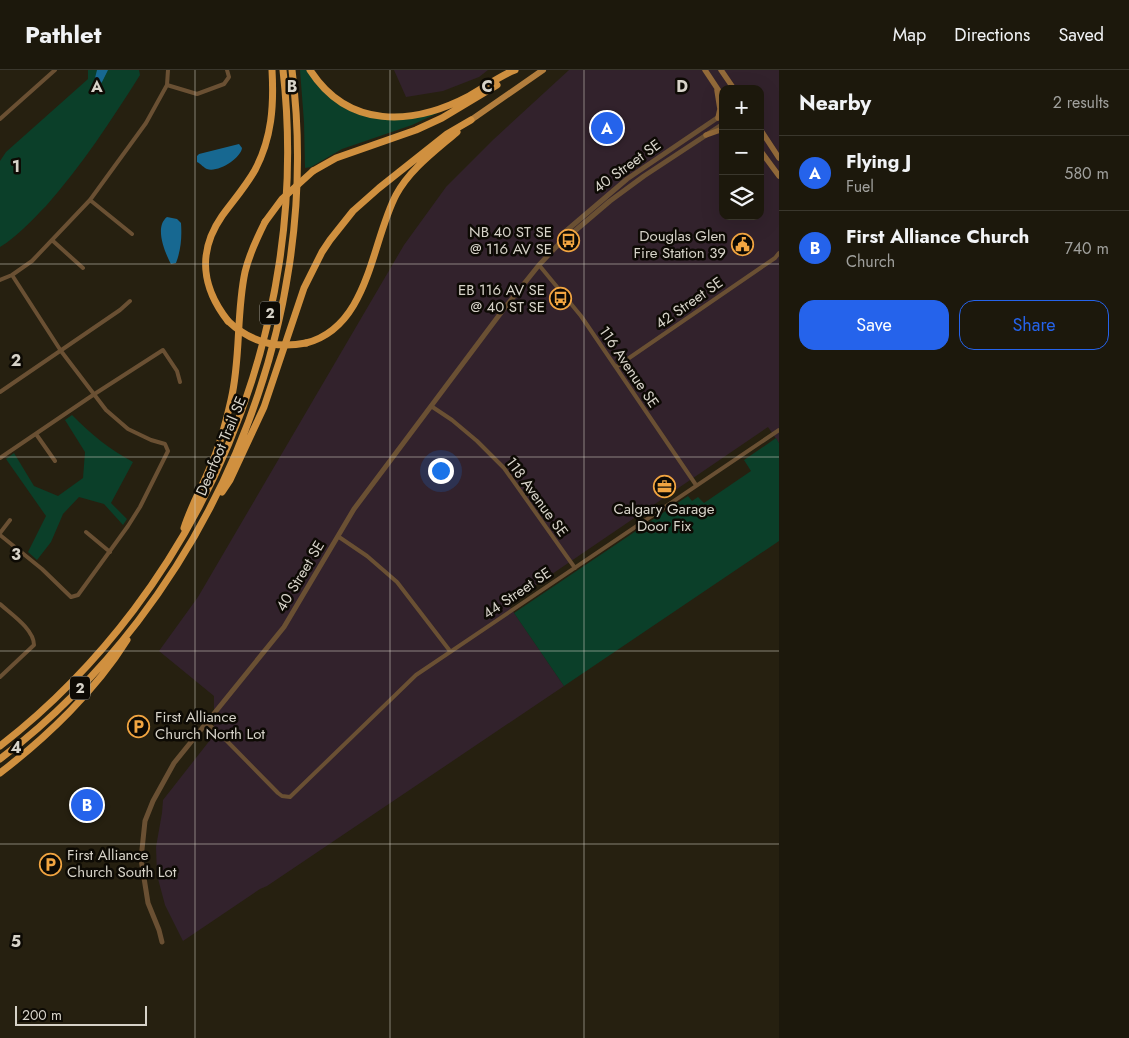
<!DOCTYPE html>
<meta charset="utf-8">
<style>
body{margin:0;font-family:Jost,sans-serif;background:#29251a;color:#f1f3f6}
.controls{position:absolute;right:15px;top:15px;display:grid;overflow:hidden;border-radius:10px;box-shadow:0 5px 20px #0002}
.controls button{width:45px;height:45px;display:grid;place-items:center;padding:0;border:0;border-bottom:1px solid #3a372d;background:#1c180c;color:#f1f3f6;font:25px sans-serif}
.scale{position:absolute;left:15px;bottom:12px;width:132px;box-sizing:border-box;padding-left:5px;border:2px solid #d7d3c9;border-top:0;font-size:14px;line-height:18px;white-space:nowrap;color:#d7d3c9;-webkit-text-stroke:4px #0d0a04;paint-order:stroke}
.you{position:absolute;left:440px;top:400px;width:18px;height:18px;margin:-12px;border:4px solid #fff;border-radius:50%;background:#1a73e8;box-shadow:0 0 0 8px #1a73e833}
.badge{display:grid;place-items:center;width:32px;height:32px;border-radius:50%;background:#2563eb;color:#fff;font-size:16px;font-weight:700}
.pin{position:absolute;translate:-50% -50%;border:2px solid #fff;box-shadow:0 1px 5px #0006}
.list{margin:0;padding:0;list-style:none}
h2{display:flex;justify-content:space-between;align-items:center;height:65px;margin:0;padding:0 20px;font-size:21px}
h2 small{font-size:16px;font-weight:400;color:#a0a09d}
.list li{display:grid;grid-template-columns:32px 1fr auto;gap:15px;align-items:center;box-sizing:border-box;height:75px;padding:0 20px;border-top:1px solid #3a372d}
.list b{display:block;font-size:19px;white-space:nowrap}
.list p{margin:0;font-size:16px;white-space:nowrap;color:#a0a09d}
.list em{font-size:16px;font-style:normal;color:#a0a09d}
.actions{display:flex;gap:10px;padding:15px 20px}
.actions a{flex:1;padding:11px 0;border:1px solid #2563eb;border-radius:15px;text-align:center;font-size:18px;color:#2563eb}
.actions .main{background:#2563eb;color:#fff}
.icon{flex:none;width:28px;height:28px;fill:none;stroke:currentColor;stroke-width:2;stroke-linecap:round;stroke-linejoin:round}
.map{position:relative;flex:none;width:779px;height:968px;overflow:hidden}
header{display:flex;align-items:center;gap:30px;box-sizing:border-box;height:70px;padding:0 25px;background:#1c180c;border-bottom:1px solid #3a372d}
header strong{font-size:24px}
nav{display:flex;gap:28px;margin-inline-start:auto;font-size:18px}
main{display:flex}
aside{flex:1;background:#1c180c}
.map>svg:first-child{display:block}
</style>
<header>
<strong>Pathlet</strong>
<nav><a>Map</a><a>Directions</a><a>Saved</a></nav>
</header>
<main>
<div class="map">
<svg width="779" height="968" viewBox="0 0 779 968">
<rect width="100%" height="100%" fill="#262010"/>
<path fill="#32222c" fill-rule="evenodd" d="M394,0h94l-9,7 -36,14 -37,6z
M569,0h210v373l-11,-16 -260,177 56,82 -297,200 -7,3 -77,52 -18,-36 -8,-30 -1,-28 6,-34 1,-13 51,-65v-39l-55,-45 39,-54 206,-352 42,-58 48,-48zM723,19h37v127h-37z"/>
<path fill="#0b3f29" d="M88,0h51l1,5c-29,46 -58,90 -94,131 -14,14 -29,31 -46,41v-86l6,-9 82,-73z
M300,0h7l8,13 20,19 20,11 11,3 71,-5 1,2 -26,12 -70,24 -31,18 -6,1 -1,-46z
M72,345c20,20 37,34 61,47l-22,41 16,16 -4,6 -19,-21 -25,-7 -16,17 -12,28 -14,18 -9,-8 18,-36 -40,-57 8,-6 20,33 24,10 25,-18 2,-26 -20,-32z
M776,368l3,5v98l-215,145 -50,-73 174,-117 4,5 6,-4 6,6 47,-32 -7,-11z"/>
<path fill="#176891" d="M97,0h11l-6,12 -8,8 -1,-4z
M239,74l3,4c-1,10 -24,25 -35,21 -3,-1 -6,-5 -10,-7v-6l2,-2z
M167,147l10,2 4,4c1,14 0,27 -5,40l-5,1c-6,-11 -17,-37 -4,-47z"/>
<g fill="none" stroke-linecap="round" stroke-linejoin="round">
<path stroke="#6a5033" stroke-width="4" d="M167,15l30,9 27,-10 5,-7 -2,-7
M0,49l55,-49
M90,130l42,34
M53,171l30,27
M539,195l42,51 115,169
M0,210l12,-5 20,-14 58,-61 56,-77 21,-38 1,-15
M616,297l159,-109 4,-5
M0,322l120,-82 10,-9
M431,336l21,14 25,21 27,27 71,100
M36,364l19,27
M0,388l93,-63 70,-45 14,21 3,11
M86,462l24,20
M0,463l10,-13
M0,465l42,34 29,28 7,-2 50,-69 12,-19 28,-56 -3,-7 -14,-4 -23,-11 -22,-19 -45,-59 -49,-76
M339,467l28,19 30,26 53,69
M0,534c11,10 34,25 34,41l-34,32
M206,652l17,15 55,56 4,3 8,1 126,-122 363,-245"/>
<path stroke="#6a5033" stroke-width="5" d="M558,175l8,-14 61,-52 96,-65
M162,872l-3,-12 -11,-27 -7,-44 4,-38 8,-20 21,-38 110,-136 70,-118 149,-199 36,-45 17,-18 54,-46 34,-25 79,-52"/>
<path stroke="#936a39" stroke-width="5.5" d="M705,0l18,27
M721,0l13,19
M717,20l3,19 -2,9
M760,59l19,29
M706,65l17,-6
M760,80l19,26"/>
<path stroke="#b37e3d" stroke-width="6" d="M471,50l72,-50"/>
<path stroke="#d0903f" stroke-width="7" d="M310,0c38,59 102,56 159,26 15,-8 30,-20 46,-26
M313,101l23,-13 80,-28 26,-12 55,-33
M228,251c-26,-33 -31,-69 -6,-105 11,-15 24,-30 33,-46 17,-32 19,-65 17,-100
M306,273c63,-16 65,-100 90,-148 14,-26 39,-44 61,-63
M222,422l8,-12 34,-73 40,-119 18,-36 8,-12 23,-29 26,-23 68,-54 24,-14
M184,458c7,-22 18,-41 27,-63 9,-20 15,-43 20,-65 10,-42 5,-86 14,-128 4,-17 12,-34 20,-50
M0,676c203,-158 312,-421 283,-676
M0,689c207,-157 325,-430 292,-689
M0,703c47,-36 96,-83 127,-133"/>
<path stroke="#d0903f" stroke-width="7" d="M265,152l17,-23 31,-28
M228,251c22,21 48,28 78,22"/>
</g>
<path fill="none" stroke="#d7d3c9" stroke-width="1" stroke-opacity="0.55" d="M195,0v968M390,0v968M584,0v968M0,194h779M0,387h779M0,581h779M0,774h779"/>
<defs>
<symbol id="bus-ring" viewBox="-11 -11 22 22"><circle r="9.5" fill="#0d0a04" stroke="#f2a541" stroke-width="1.5"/><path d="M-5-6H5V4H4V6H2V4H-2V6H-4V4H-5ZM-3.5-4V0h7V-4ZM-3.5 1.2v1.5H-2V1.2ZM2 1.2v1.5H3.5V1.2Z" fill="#f2a541"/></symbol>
<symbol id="civic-ring" viewBox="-11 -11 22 22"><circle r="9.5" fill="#0d0a04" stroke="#f2a541" stroke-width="1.5"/><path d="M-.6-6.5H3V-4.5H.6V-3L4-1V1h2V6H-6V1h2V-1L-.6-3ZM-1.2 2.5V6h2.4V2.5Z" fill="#f2a541"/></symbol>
<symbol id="office-ring" viewBox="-11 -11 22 22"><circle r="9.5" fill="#0d0a04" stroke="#f2a541" stroke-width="1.5"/><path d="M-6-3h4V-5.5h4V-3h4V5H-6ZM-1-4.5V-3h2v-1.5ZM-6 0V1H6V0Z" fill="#f2a541"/></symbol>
<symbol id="parking-ring" viewBox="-11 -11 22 22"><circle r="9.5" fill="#0d0a04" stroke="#f2a541" stroke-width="1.5"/><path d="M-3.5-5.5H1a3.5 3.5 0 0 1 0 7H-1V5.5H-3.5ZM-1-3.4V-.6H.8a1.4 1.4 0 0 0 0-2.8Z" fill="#f2a541"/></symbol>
</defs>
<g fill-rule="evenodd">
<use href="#bus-ring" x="556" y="158" width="25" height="25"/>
<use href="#civic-ring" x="730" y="162" width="25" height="25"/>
<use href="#bus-ring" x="548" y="216" width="25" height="25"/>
<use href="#office-ring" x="652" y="404" width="25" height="25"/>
<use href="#parking-ring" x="126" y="644" width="25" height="25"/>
<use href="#parking-ring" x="38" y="782" width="25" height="25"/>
</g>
<g text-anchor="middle" stroke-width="5" stroke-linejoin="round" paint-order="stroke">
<g fill="#0d0a04" stroke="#9a978e" stroke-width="1">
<rect x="260" y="231.5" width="20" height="23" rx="4"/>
<rect x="70" y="606.5" width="20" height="23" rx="4"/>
</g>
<g font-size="14" font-weight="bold" fill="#d7d3c9">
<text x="270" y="248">2</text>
<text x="80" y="623">2</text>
</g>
<g font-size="15" fill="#d7d3c9" stroke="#0d0a04">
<text transform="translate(627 96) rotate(-36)" y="5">40 Street SE</text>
<text transform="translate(689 233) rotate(-35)" y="5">42 Street SE</text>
<text transform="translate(629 297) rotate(56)" y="5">116 Avenue SE</text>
<text transform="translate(221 376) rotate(-67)" y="5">Deerfoot Trail SE</text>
<text transform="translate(537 427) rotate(54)" y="5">118 Avenue SE</text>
<text transform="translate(300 506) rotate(-59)" y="5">40 Street SE</text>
<text transform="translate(517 523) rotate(-34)" y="5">44 Street SE</text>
</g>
<g font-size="15" fill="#d7d3c9" stroke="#0d0a04" text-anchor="end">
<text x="552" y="167">NB 40 ST SE<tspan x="552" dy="17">@ 116 AV SE</tspan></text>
<text x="726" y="171">Douglas Glen<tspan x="726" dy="17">Fire Station 39</tspan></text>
<text x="545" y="225">EB 116 AV SE<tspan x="545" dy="17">@ 40 ST SE</tspan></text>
<text x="664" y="444" text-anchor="middle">Calgary Garage<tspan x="664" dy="17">Door Fix</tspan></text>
<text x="155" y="652" text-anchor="start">First Alliance<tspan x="155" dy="17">Church North Lot</tspan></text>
<text x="67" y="790" text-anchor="start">First Alliance<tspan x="67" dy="17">Church South Lot</tspan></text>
</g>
</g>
<g font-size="16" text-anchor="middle" font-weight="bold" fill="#d7d3c9" stroke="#0d0a04" stroke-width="5" stroke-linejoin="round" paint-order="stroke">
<text x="97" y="22">A</text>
<text x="292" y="22">B</text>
<text x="487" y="22">C</text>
<text x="682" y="22">D</text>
<text x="16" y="102">1</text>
<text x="16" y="296">2</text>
<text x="16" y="490">3</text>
<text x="16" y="683">4</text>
<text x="16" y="877">5</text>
</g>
</svg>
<div class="controls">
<button>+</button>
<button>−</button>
<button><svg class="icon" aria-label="layers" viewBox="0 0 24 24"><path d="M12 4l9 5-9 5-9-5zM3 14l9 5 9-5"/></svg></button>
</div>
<div class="scale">200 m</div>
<div class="you"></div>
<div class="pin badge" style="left:607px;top:58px">A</div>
<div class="pin badge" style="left:87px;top:735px">B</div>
</div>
<aside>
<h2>Nearby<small>2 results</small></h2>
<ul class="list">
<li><span class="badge">A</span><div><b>Flying J</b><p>Fuel</p></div><em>580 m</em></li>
<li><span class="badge">B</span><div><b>First Alliance Church</b><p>Church</p></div><em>740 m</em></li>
</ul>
<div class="actions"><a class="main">Save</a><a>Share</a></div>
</aside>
</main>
